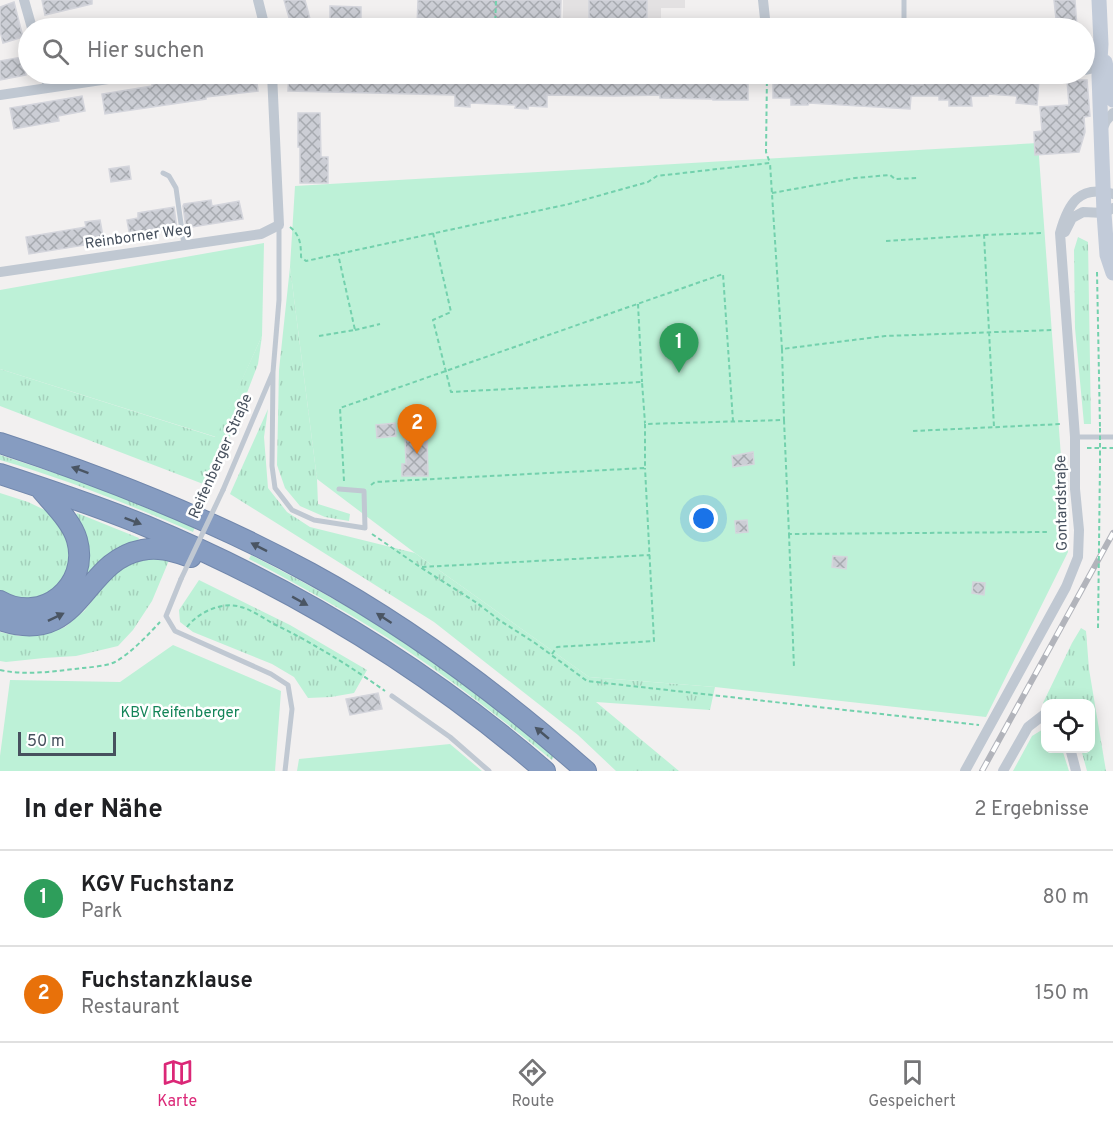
<!DOCTYPE html>
<html lang="de">
<meta charset="utf-8">
<style>
body{margin:0;font-family:Overpass,sans-serif;background:#f6f6f6;color:#202124}
.controls{position:absolute;right:18px;bottom:18px;display:grid;overflow:hidden;border-radius:12px;box-shadow:0 3px 15px #0003}
.controls button{width:54px;height:54px;display:grid;place-items:center;padding:0;border:0;border-bottom:2px solid #e0e0e0;background:#fff;color:#202124;font:30px sans-serif}
.scale{position:absolute;left:18px;bottom:15px;width:98px;box-sizing:border-box;padding-left:6px;border:3px solid #47515e;border-top:0;font-size:16px;line-height:21px;white-space:nowrap;color:#47515e;-webkit-text-stroke:4px #fff;paint-order:stroke}
.you{position:absolute;left:704px;top:519px;width:21px;height:21px;margin:-15px;border:4px solid #fff;border-radius:50%;background:#1a73e8;box-shadow:0 0 0 9px #1a73e833}
.badge{display:grid;place-items:center;width:39px;height:39px;border-radius:50%;background:#db2777;color:#fff;font-size:20px;font-weight:700}
.pin{position:absolute;translate:-50% -50px;filter:drop-shadow(0 2px 3px #0008)}
.pin::after{content:'';position:absolute;top:32px;width:21px;height:18px;background:inherit;clip-path:polygon(0 0,100% 0,50% 100%)}
.list{margin:0;padding:0;list-style:none}
h2{display:flex;justify-content:space-between;align-items:center;height:78px;margin:0;padding:0 24px;font-size:26px}
h2 small{font-size:20px;font-weight:400;color:#757577}
.list li{display:grid;grid-template-columns:39px 1fr auto;gap:18px;align-items:center;box-sizing:border-box;height:96px;padding:0 24px;border-top:2px solid #e0e0e0}
.list b{display:block;font-size:22px;white-space:nowrap}
.list p{margin:0;font-size:20px;white-space:nowrap;color:#757577}
.list em{font-size:20px;font-style:normal;color:#757577}
.icon{flex:none;width:33px;height:33px;fill:none;stroke:currentColor;stroke-width:2;stroke-linecap:round;stroke-linejoin:round}
.map{position:relative;flex:none;width:1113px;height:771px;overflow:hidden}
.search{position:absolute;background:#fff;box-shadow:0 3px 15px #0003;left:18px;right:18px;top:18px;height:66px;display:flex;align-items:center;gap:15px;box-sizing:border-box;padding:0 21px;border-radius:33px;color:#757577;font-size:22px}
.sheet{height:270px;background:#fff}
nav{display:flex;justify-content:space-around;align-items:center;box-sizing:border-box;height:84px;border-top:2px solid #e0e0e0;background:#fff;font-size:16px;color:#757577}
nav a{display:grid;justify-items:center;gap:3px}
nav .on{color:#db2777}
.map>svg:first-child{display:block}
</style>
<div class="map">
<svg width="1113" height="771" viewBox="0 0 1113 771">
<defs>
<pattern id="grass-tufts" width="24" height="20" patternUnits="userSpaceOnUse" patternTransform="scale(1.5)"><rect width="24" height="20" fill="#bdf1d7"/><path d="M3 7l-1-3M5 7V3M7 7l1-3M15 17l-1-3M17 17v-4M19 17l1-3" fill="none" stroke="#a4d0bb"/></pattern>
<pattern id="building-cross-hatch" width="8" height="8" patternUnits="userSpaceOnUse" patternTransform="scale(1.5)"><rect width="8" height="8" fill="#ccced5"/><path d="M0 0l8 8M0 8l8-8" fill="none" stroke="#a7aab0"/></pattern>
</defs>
<rect width="100%" height="100%" fill="#f2f0f0"/>
<path fill="#e3e1e2" d="M563,0h122v8h-24v20h-98z"/>
<path fill="url(#grass-tufts)" d="M1078,237l10,5 3,182h-7l-9,-96 -1,-78z
M290,267l27,212 1,25 32,10 -1,7 -24,-4 -25,-11 -15,-18 -8,-23 2,-95z
M262,336l-4,28 -47,123 -211,-81v-37l215,68z
M268,409l-4,28 4,51 19,24 23,15 105,26 174,124 126,10 -5,23 -114,-8 83,69h-63l-38,-36 -144,-113 -204,-128z
M0,455l91,30 104,42 -2,5c-63,-27 -127,-53 -193,-72z
M0,493l28,9 23,11 21,29v28l-22,26 -28,6 -22,-10z
M77,513l62,25 -2,5 -47,32 -4,-5c4,-24 2,-32 -11,-52z
M148,555l22,3 -18,43 -19,29 -15,16 -42,10 -32,2 -38,4 -6,-1v-29l19,4 24,-1 22,-8 19,-16 28,-35 15,-15z
M251,555c41,21 81,42 120,66 65,40 125,87 183,135l-2,4c-48,-39 -96,-77 -147,-111 -51,-33 -102,-62 -156,-90z
M199,580l91,45 77,45 -13,23 -23,4 -23,1 -14,-21 -22,-13 -79,-32 -13,-10 -1,-12z
M1081,628l5,3 3,38 17,102h-19l-6,-22 9,-1v-44h-45l-2,-1 29,-60z"/>
<path fill="#bdf1d7" d="M1038,143l30,409 -82,165 -271,-30 -126,-10 -174,-124 -98,-74 -27,-212 5,-81z
M264,243l-2,93 -46,101 -216,-68v-79z
M173,645l108,46 -6,80h-275v-15l10,-76 110,2z
M1045,728l1,20 16,1 7,22h-56l19,-35z
M450,744l32,27h-185l2,-12z"/>
<path fill="url(#building-cross-hatch)" stroke="#d4d5dc" stroke-width="1.5" d="M42,0h50v4l-47,11z
M284,0h21l5,19 -19,6z
M418,0h143l-1,28h-31v-5h-26v5h-30v-6h-26v6l-30,-1z
M589,0h58v28h-58z
M1054,0h21l2,28h-20z
M14,2l9,35 -20,6 -3,-12v-24z
M330,6l31,1v21l-31,-1z
M22,57l4,18 -26,5v-19z
M218,74h38l2,17 -52,6v2l-101,15 -3,-20 50,-8v-2z
M289,74h37l2,7v-7h104l53,1v-1h8l63,3h44v2l49,-1 47,1v1h52v20h-35v-1l-53,-1v-3l-46,1 -67,-1v12l-19,-1v3l-13,-1 1,-3 -46,-2v4l-15,-1v-11l-167,-4z
M1000,77l39,3 -2,25 -21,-2 1,-7 -29,-2v2h-17l1,10h-23v-6h-10v-4h-28l-1,13 -101,-6 -1,2h-17v-7h-18v-18l90,3v-2l60,4v-7z
M1067,80h20l3,36 -6,1 1,15 -6,20 -44,3 -1,-23 8,-1 -2,-24 29,-2z
M82,96l3,15 -27,5 1,5 -45,8 -4,-21z
M298,113h22l1,44h7v26h-28v-36h-2z
M129,166l2,13 -20,3 -2,-13z
M211,200l1,6 27,-5 4,18 -57,9 -3,-22 1,-2z
M174,207l3,22 -47,8 -3,-17 11,-2v-5z
M100,220l4,22 -75,12 -3,-17 60,-10 -1,-5z
M395,423l1,13 -19,2 -1,-13z
M427,436l1,40h-26v-12h4l-1,-27z
M753,452l1,12 -21,3 -1,-11z
M747,520l1,12 -12,1 -1,-12z
M833,556l14,1 -1,12 -14,-2z
M973,582l12,1 -1,12 -12,-2z
M378,693l4,16 -32,6 -4,-16z"/>
<g fill="none" stroke-linecap="round" stroke-linejoin="round">
<defs>
<path id="motorway" d="M0,443c107,35 211,76 310,130 99,54 191,123 276,198
M0,474c49,16 98,32 146,52 144,60 281,143 399,245
M0,601c42,24 90,-15 77,-61 -5,-19 -26,-38 -38,-53
M0,620c82,28 81,-59 142,-70 17,-4 33,2 49,7"/>
</defs>
<use href="#motorway" stroke="#7187ac" stroke-width="22"/>
<path stroke="#73d1ad" stroke-width="2" stroke-dasharray="4.5 3" stroke-linecap="butt" d="M495,28l1,-28
M767,74l-1,78 4,11
M772,193l83,-15 35,-3 5,4 23,-1
M290,227c10,8 11,17 11,30l5,4 263,-57 79,-22 9,-6 113,-13 12,186
M433,233l18,79 -18,8 18,72 191,-10 3,41
M984,235l57,-2
M886,241l98,-6 10,192
M1097,272l3,156
M638,304l4,78
M355,330l25,-6
M319,336l36,-6 -17,-76
M784,420l5,114 258,-2
M913,431l149,-7
M1087,448h26
M1100,463v-11
M344,481l-4,-73 383,-134 10,147
M371,485l4,-3 270,-14v-44l139,-4 -2,-71 103,-13 169,-6
M372,534l48,33 57,36 22,17 36,23 52,38 392,44
M789,534l5,134
M422,567l228,-12
M187,627c11,-15 36,-26 54,-20 11,3 22,11 33,17 39,19 76,42 111,67
M552,654l5,-7 97,-6 -9,-173
M0,670c27,6 56,1 83,-2 10,-1 23,-2 32,-6 16,-9 33,-27 45,-40"/>
<path stroke="#c0c8d2" stroke-width="5" d="M904,28v-28
M163,173l6,3 7,12 8,57
M273,372l-1,94 3,22 17,22 22,10 51,8 -1,-37 -25,-2
M1075,437h38
M223,490l50,-118 6,-72v-75
M181,579l-15,37 9,15 96,43 17,11 4,24 -7,62
M392,696l58,41 39,34"/>
<path stroke="#c0c8d2" stroke-width="10" d="M24,0l8,28
M258,0l7,28
M763,0l3,28
M1084,70l15,-3
M45,74l3,13
M0,95l142,-21
M1102,130l4,-9 7,-8
M1065,232l7,-14 11,-6 21,1 9,-5
M0,272l261,-38 18,-9 -7,-151
M1070,748l6,23
M965,771l101,-184 12,-30 1,-27 -4,-41v-52l-15,-204c8,-29 19,-49 53,-39
M1003,771l25,-44 18,-14"/>
<path stroke="#c2cbd9" stroke-width="15" d="M1099,0l2,44 -2,32 5,137 3,42 6,18
M1105,62l8,38"/>
<use href="#motorway" stroke="#869cc1" stroke-width="20"/>
<defs>
<path id="rail" d="M982,771l131,-238"/>
</defs>
<use href="#rail" stroke="#b2b4bb" stroke-width="6"/>
<use href="#rail" stroke="#fff" stroke-width="4" stroke-dasharray="11" stroke-linecap="butt"/>
<path stroke="#73d1ad" stroke-width="2" stroke-dasharray="4.5 3" stroke-linecap="butt" d="M1100,428v24
M1098,628l2,-165"/>
<path stroke="#c0c8d2" stroke-width="5" d="M181,579l42,-89"/>
</g>
<defs><path id="oneway-solid" d="M-6-.8H1V-3.2L6.5 0L1 3.2V.8H-6Z" transform="scale(1.5)"/></defs>
<g fill="#4a5563">
<use href="#oneway-solid" transform="translate(80 470) rotate(-160)"/>
<use href="#oneway-solid" transform="translate(133 521) rotate(21)"/>
<use href="#oneway-solid" transform="translate(259 547) rotate(-153)"/>
<use href="#oneway-solid" transform="translate(300 601) rotate(29)"/>
<use href="#oneway-solid" transform="translate(56 617) rotate(-26)"/>
<use href="#oneway-solid" transform="translate(384 618) rotate(-147)"/>
<use href="#oneway-solid" transform="translate(542 733) rotate(-140)"/>
</g>
<g text-anchor="middle" stroke-width="5" stroke-linejoin="round" paint-order="stroke">
<g font-size="15" fill="#47515e" stroke="#fff">
<text transform="translate(138 236) rotate(-8)" y="5">Reinborner Weg</text>
<text transform="translate(220 456) rotate(-66)" y="5">Reifenberger Straße</text>
<text transform="translate(1061 503) rotate(-91)" y="5">Gontardstraße</text>
</g>
<g font-size="15" fill="#138458" stroke="#fff">
<text x="180" y="717">KBV Reifenberger</text>
</g>
</g>
</svg>
<div class="controls">
<button><svg class="icon" aria-label="locate" viewBox="0 0 24 24"><circle cx="12" cy="12" r="6"/><path d="M12 2v4M12 18v4M2 12h4M18 12h4"/></svg></button>
</div>
<div class="scale">50 m</div>
<div class="you"></div>
<div class="pin badge" style="left:679px;top:373px;background:#2e9e5b">1</div>
<div class="pin badge" style="left:417px;top:454px;background:#e8710a">2</div>
<div class="search"><svg class="icon" aria-label="search" viewBox="0 0 24 24"><circle cx="10" cy="10" r="6"/><path d="M15 15l6 6"/></svg>Hier suchen</div>
</div>
<section class="sheet">
<h2>In der Nähe<small>2 Ergebnisse</small></h2>
<ul class="list">
<li><span class="badge" style="background:#2e9e5b">1</span><div><b>KGV Fuchstanz</b><p>Park</p></div><em>80 m</em></li>
<li><span class="badge" style="background:#e8710a">2</span><div><b>Fuchstanzklause</b><p>Restaurant</p></div><em>150 m</em></li>
</ul>
</section>
<nav>
<a class="on"><svg class="icon" aria-label="map" viewBox="0 0 24 24"><path d="M3 6l6-2 6 2 6-2v14l-6 2-6-2-6 2zM9 4v14M15 6v14"/></svg>Karte</a>
<a><svg class="icon" aria-label="directions" viewBox="0 0 24 24"><path d="M12 3l9 9-9 9-9-9zM9 14v-3h6M13 9l2 2-2 2"/></svg>Route</a>
<a><svg class="icon" aria-label="saved" viewBox="0 0 24 24"><path d="M7 4h10v16l-5-4-5 4z"/></svg>Gespeichert</a>
</nav>
